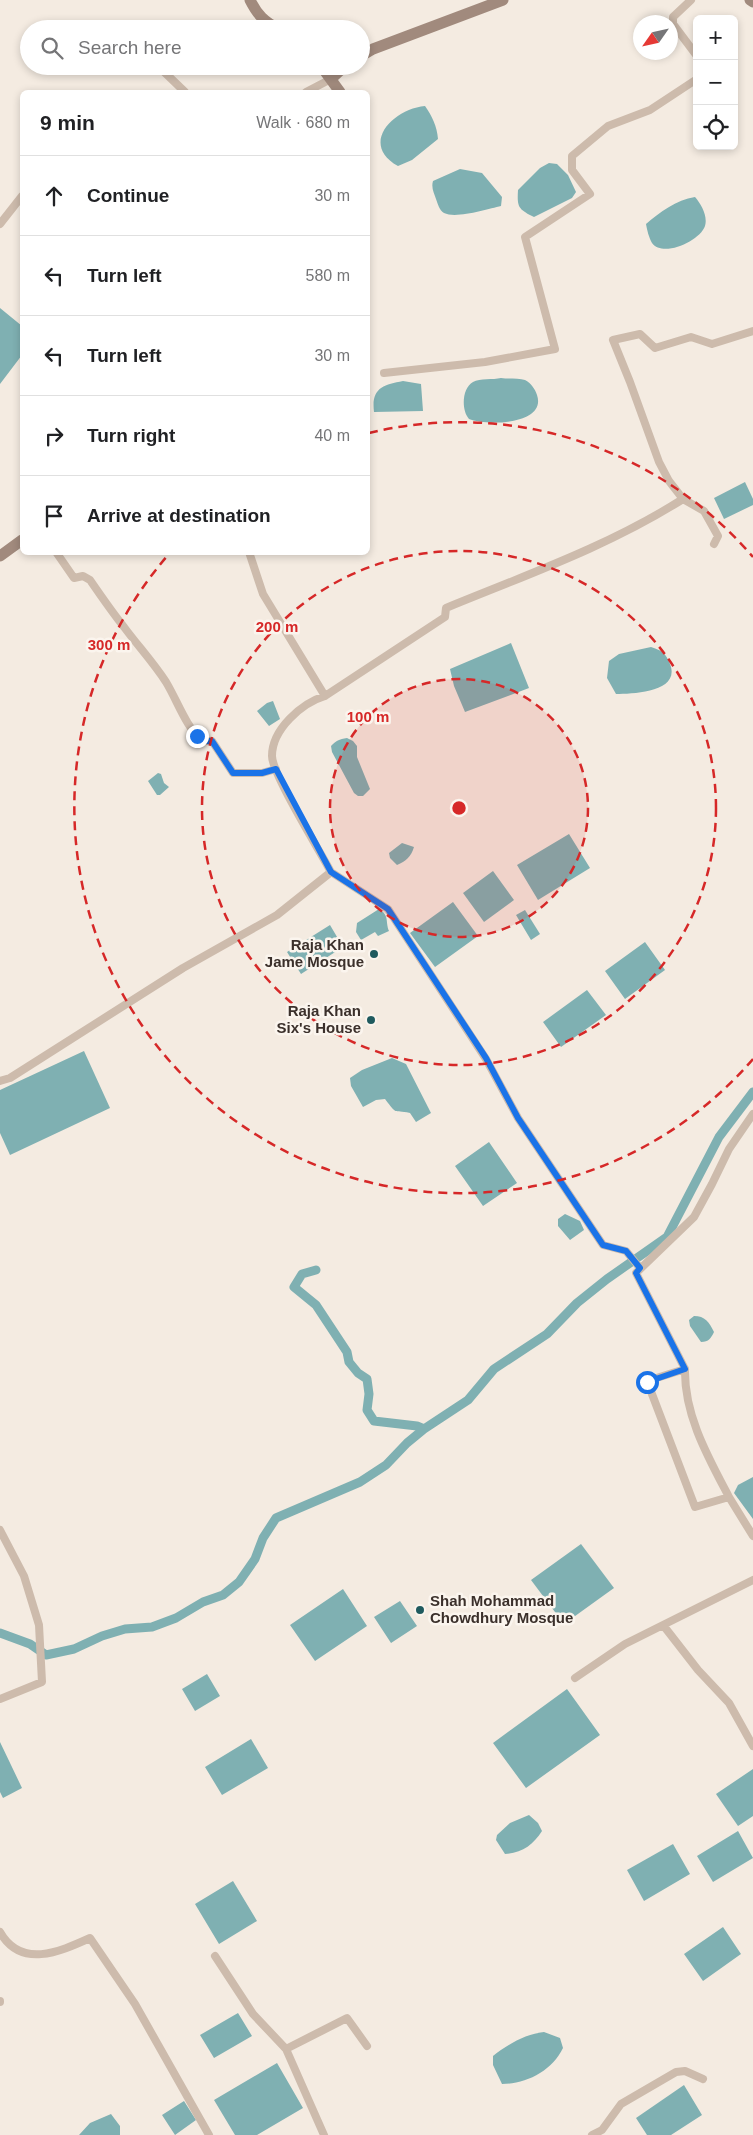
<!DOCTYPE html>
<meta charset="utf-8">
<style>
body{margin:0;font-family:Arial,sans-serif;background:#f6f6f6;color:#202124}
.controls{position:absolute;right:15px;top:15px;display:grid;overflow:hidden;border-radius:8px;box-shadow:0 2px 8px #0003}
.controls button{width:45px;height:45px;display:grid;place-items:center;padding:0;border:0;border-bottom:1px solid #e0e0e0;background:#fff;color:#202124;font:25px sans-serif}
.compass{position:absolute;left:633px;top:15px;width:45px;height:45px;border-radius:50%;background:#fff;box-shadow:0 2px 8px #0003;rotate:236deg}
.stop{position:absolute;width:15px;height:15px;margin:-11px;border:4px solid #1a73e8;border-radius:50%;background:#fff}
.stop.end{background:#1a73e8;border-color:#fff;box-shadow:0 1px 5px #0008}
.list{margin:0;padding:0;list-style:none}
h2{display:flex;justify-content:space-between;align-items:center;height:65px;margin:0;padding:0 20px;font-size:21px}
h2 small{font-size:16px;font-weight:400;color:#757577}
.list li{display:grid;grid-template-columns:32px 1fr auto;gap:15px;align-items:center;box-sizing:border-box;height:80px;padding:0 20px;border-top:1px solid #e0e0e0}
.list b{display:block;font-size:19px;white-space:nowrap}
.list em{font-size:16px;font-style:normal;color:#757577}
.icon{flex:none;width:28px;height:28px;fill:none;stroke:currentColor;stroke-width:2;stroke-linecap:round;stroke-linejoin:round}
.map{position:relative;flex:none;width:753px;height:2135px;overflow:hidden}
.search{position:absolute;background:#fff;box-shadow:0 2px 8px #0003;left:20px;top:20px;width:350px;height:55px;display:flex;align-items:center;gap:12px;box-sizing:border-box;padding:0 18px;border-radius:28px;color:#757577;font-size:19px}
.panel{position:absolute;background:#fff;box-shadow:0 2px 8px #0003;left:20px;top:90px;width:350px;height:465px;border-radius:8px}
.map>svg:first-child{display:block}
</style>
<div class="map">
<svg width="753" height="2135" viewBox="0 0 753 2135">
<rect width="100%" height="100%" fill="#f4ebe1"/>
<path fill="#7fb0b2" d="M425,106c7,10 12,20 13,33l-26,21 -14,6c-39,-22 -5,-57 27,-60z
M549,163l8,1 11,11 8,17 -4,6 -38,19c-16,-8 -17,-10 -16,-27l22,-22z
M460,169l22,4 20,24 -1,9c-13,3 -45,13 -57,7 -5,-3 -6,-9 -8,-14 -2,-6 -5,-11 -3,-18z
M695,197c6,7 13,19 10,29 -5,15 -42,32 -53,17 -3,-5 -5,-13 -6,-19 14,-12 30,-24 49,-27z
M0,308l22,18v29l-22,29z
M501,378c7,1 18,0 24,2 6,3 10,9 12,15 10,30 -51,31 -68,24 -8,-9 -7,-31 4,-37 7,-4 20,-2 28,-4z
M403,381l18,3 2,27 -49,1c-3,-24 9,-27 29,-31z
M745,482l8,17v6l-29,14 -10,-21z
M511,643l18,45 -64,24 -11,-26 -4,-17z
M651,647c10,3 15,6 19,17 11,28 -36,30 -54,30l-9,-16 2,-17 10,-7z
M273,701l7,18 -11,7 -12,-15 10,-8z
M347,738l6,3 4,5v11l13,32 -7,7h-5l-4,-3 -22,-41 -1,-6c5,-5 8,-7 16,-8z
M158,773l3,1 3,9 5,4 -9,8h-3l-9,-14z
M569,834l21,34 -52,32 -21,-35z
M402,843l12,4c-3,10 -8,14 -17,18l-7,-7 -1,-5z
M493,871l21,29 -30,22 -21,-29z
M453,902l25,34 -43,31 -25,-34z
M379,909c11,7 6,12 10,22l-11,5 -3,-4 -14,8 -5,-8 1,-9z
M525,910l15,24 -9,6 -15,-25z
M330,925l13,22 -42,27 -14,-22z
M645,942l20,28 -40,29 -20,-28z
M587,990l19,25 -45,32 -18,-25z
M84,1051l26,57 -100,47 -10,-22v-43z
M392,1058l14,6 25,49 -15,9 -6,-9c-18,-4 -12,3 -25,-14l-9,1 -13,7 -12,-21 -1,-8 12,-8z
M489,1142l28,41 -34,23 -28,-40z
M565,1214l15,7 4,9 -14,10 -12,-14v-7z
M694,1316c11,0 15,6 20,16 -3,6 -5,10 -13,10l-11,-16 -1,-6z
M753,1477v42l-19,-26 4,-8z
M581,1544l33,44 -50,36 -33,-44z
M343,1589l24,37 -52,35 -25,-36z
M400,1601l17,25 -26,17 -17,-26z
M207,1674l13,22 -25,15 -13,-22z
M567,1689l33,46 -74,53 -33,-45z
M251,1739l17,29 -46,27 -17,-28z
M0,1742l22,46 -19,10 -3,-6z
M753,1769v47l-15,10 -22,-32z
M529,1815l9,8 4,8c-9,14 -20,22 -37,23l-9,-14 1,-5 13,-12z
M738,1831l15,27 -40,24 -16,-26z
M673,1844l17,30 -46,27 -17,-31z
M233,1881l24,40 -38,23 -24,-40z
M723,1927l18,27 -38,27 -19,-27z
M238,2013l14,23 -38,22 -14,-23z
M544,2032l16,6 3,10c-11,23 -37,36 -61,36l-9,-19v-9c15,-12 33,-22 51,-24z
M277,2063l26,45 -46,27h-22l-21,-35z
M684,2085l18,30 -31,20h-24l-11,-17z
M184,2101l12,19 -21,15 -13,-20z
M111,2114l9,12v9h-41l11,-12z"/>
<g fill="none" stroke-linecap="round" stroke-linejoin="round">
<path stroke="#7fb0b2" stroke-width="9" d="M316,1270l-14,4 -8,13 22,18 31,47 2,10 9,11 9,6 2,15 -2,16 7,11 43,5 7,3
M0,1633l30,11 16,11 28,-6 28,-13 23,-7 27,-2 24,-9 27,-16 20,-7 16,-13 16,-23 8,-21 13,-20 84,-36 26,-17 21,-22 17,-14 44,-29 26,-31 53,-35 30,-31 30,-24 60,-42 52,-100 34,-45"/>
<path stroke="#cdbbac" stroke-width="8" d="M691,0l-18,17v7l24,32
M158,66l27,26
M306,92l25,-13
M0,224l22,-28
M384,373l101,-11 70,-13 -30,-112 65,-43 -18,-24v-14l36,-30 42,-16 47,-31
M714,544l4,-8 -14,-25 -21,-12 -14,-18 -10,-19 -29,-80 -17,-42 27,-6 15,14 36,-11 21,7 41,-13
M56,552l18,26 9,-2 7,4c11,16 22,32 34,47 14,19 29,35 42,55 12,20 19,43 36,59h10l21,32h29l14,-4
M249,552l14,42 62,102
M331,872l57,37 98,150 32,59 85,127 23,6 14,17
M0,1081l10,-3 173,-110 94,-53 54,-43c-11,-21 -59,-98 -59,-116 0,-27 30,-53 53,-60l120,-79 1,-9c80,-33 163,-62 237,-109
M753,1114l-24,35 -17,35 -18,33 -58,56 49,96 -38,12 48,126 34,-10 24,39
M685,1369c-1,46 23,88 44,128
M0,1530l24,46 15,49 3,57 -42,17
M663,1625l90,-45
M575,1678l50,-34 38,-19 35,45 31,33 24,43
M0,1932c21,37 59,20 90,6l45,66 74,131
M215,1956l38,58 33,35
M0,2001v1
M324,2135l-38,-86 61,-31 20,28
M592,2135l10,-5 19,-26 55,-32 9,-1 18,8"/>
<path stroke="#a18a7d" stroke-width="11" d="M250,0c7,14 14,22 29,29
M750,0l3,2
M361,56l12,-7 130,-49
M321,66l19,26
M331,79l14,-13
M0,556l22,-16"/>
</g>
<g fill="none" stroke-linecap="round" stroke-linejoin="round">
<path stroke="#1a73e8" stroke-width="6" d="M197,736l5,5h10l21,32h29l14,-4 55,103 57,37 98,149 32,60 85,127 23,6 14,17 -4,5 49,96 -38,13"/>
</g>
<circle cx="459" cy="808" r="129" fill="#d62828" fill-opacity=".12"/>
<g fill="none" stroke="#d62828" stroke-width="2.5" stroke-dasharray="9 6">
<circle cx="459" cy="808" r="129"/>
<circle cx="459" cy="808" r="257"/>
<path d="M753 1059A386 386 0 1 1 168 555M369 433A386 386 0 0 1 753 557"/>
</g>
<g fill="#1f5a5e" stroke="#fbf5ee" stroke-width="2">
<circle cx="374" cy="954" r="5"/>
<circle cx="371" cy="1020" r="5"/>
<circle cx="420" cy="1610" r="5"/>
</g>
<g text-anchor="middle" stroke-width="5" stroke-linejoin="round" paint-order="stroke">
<g font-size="15" font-weight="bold" fill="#3b302b" stroke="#fbf5ee" text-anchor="end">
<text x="364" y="950">Raja Khan<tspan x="364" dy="17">Jame Mosque</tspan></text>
<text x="361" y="1016">Raja Khan<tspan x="361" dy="17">Six's House</tspan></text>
<text x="430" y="1606" text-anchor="start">Shah Mohammad<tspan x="430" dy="17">Chowdhury Mosque</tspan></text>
</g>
</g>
<circle cx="459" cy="808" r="8" fill="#d62828" stroke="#fbf5ee" stroke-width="2.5"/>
<g font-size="15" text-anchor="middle" font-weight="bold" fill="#d62828" stroke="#fbf5ee" stroke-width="5" stroke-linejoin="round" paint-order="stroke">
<text x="277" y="632">200 m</text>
<text x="109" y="650">300 m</text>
<text x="368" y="722">100 m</text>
</g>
</svg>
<div class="controls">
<button>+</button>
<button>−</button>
<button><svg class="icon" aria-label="locate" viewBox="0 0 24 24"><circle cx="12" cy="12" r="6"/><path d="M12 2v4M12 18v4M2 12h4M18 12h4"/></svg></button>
</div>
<svg class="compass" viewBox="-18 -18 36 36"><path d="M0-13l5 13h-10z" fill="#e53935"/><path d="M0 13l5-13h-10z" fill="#757577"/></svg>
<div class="stop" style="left:647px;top:1382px"></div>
<div class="stop end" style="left:197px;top:736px"></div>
<div class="search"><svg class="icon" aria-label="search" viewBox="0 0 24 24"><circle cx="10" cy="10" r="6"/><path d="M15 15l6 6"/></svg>Search here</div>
<section class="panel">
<h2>9 min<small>Walk · 680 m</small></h2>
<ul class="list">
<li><svg class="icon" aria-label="ahead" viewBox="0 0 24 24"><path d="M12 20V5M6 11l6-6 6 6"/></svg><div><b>Continue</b></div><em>30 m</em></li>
<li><svg class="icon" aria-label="left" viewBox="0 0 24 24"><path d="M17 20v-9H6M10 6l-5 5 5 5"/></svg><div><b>Turn left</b></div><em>580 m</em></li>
<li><svg class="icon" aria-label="left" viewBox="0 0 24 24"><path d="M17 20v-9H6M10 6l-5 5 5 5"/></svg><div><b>Turn left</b></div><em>30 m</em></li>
<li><svg class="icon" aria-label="right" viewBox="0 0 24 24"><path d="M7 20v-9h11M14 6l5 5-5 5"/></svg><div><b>Turn right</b></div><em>40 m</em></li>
<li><svg class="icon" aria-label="arrive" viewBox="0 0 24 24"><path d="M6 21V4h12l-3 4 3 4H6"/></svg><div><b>Arrive at destination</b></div></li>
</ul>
</section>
</div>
